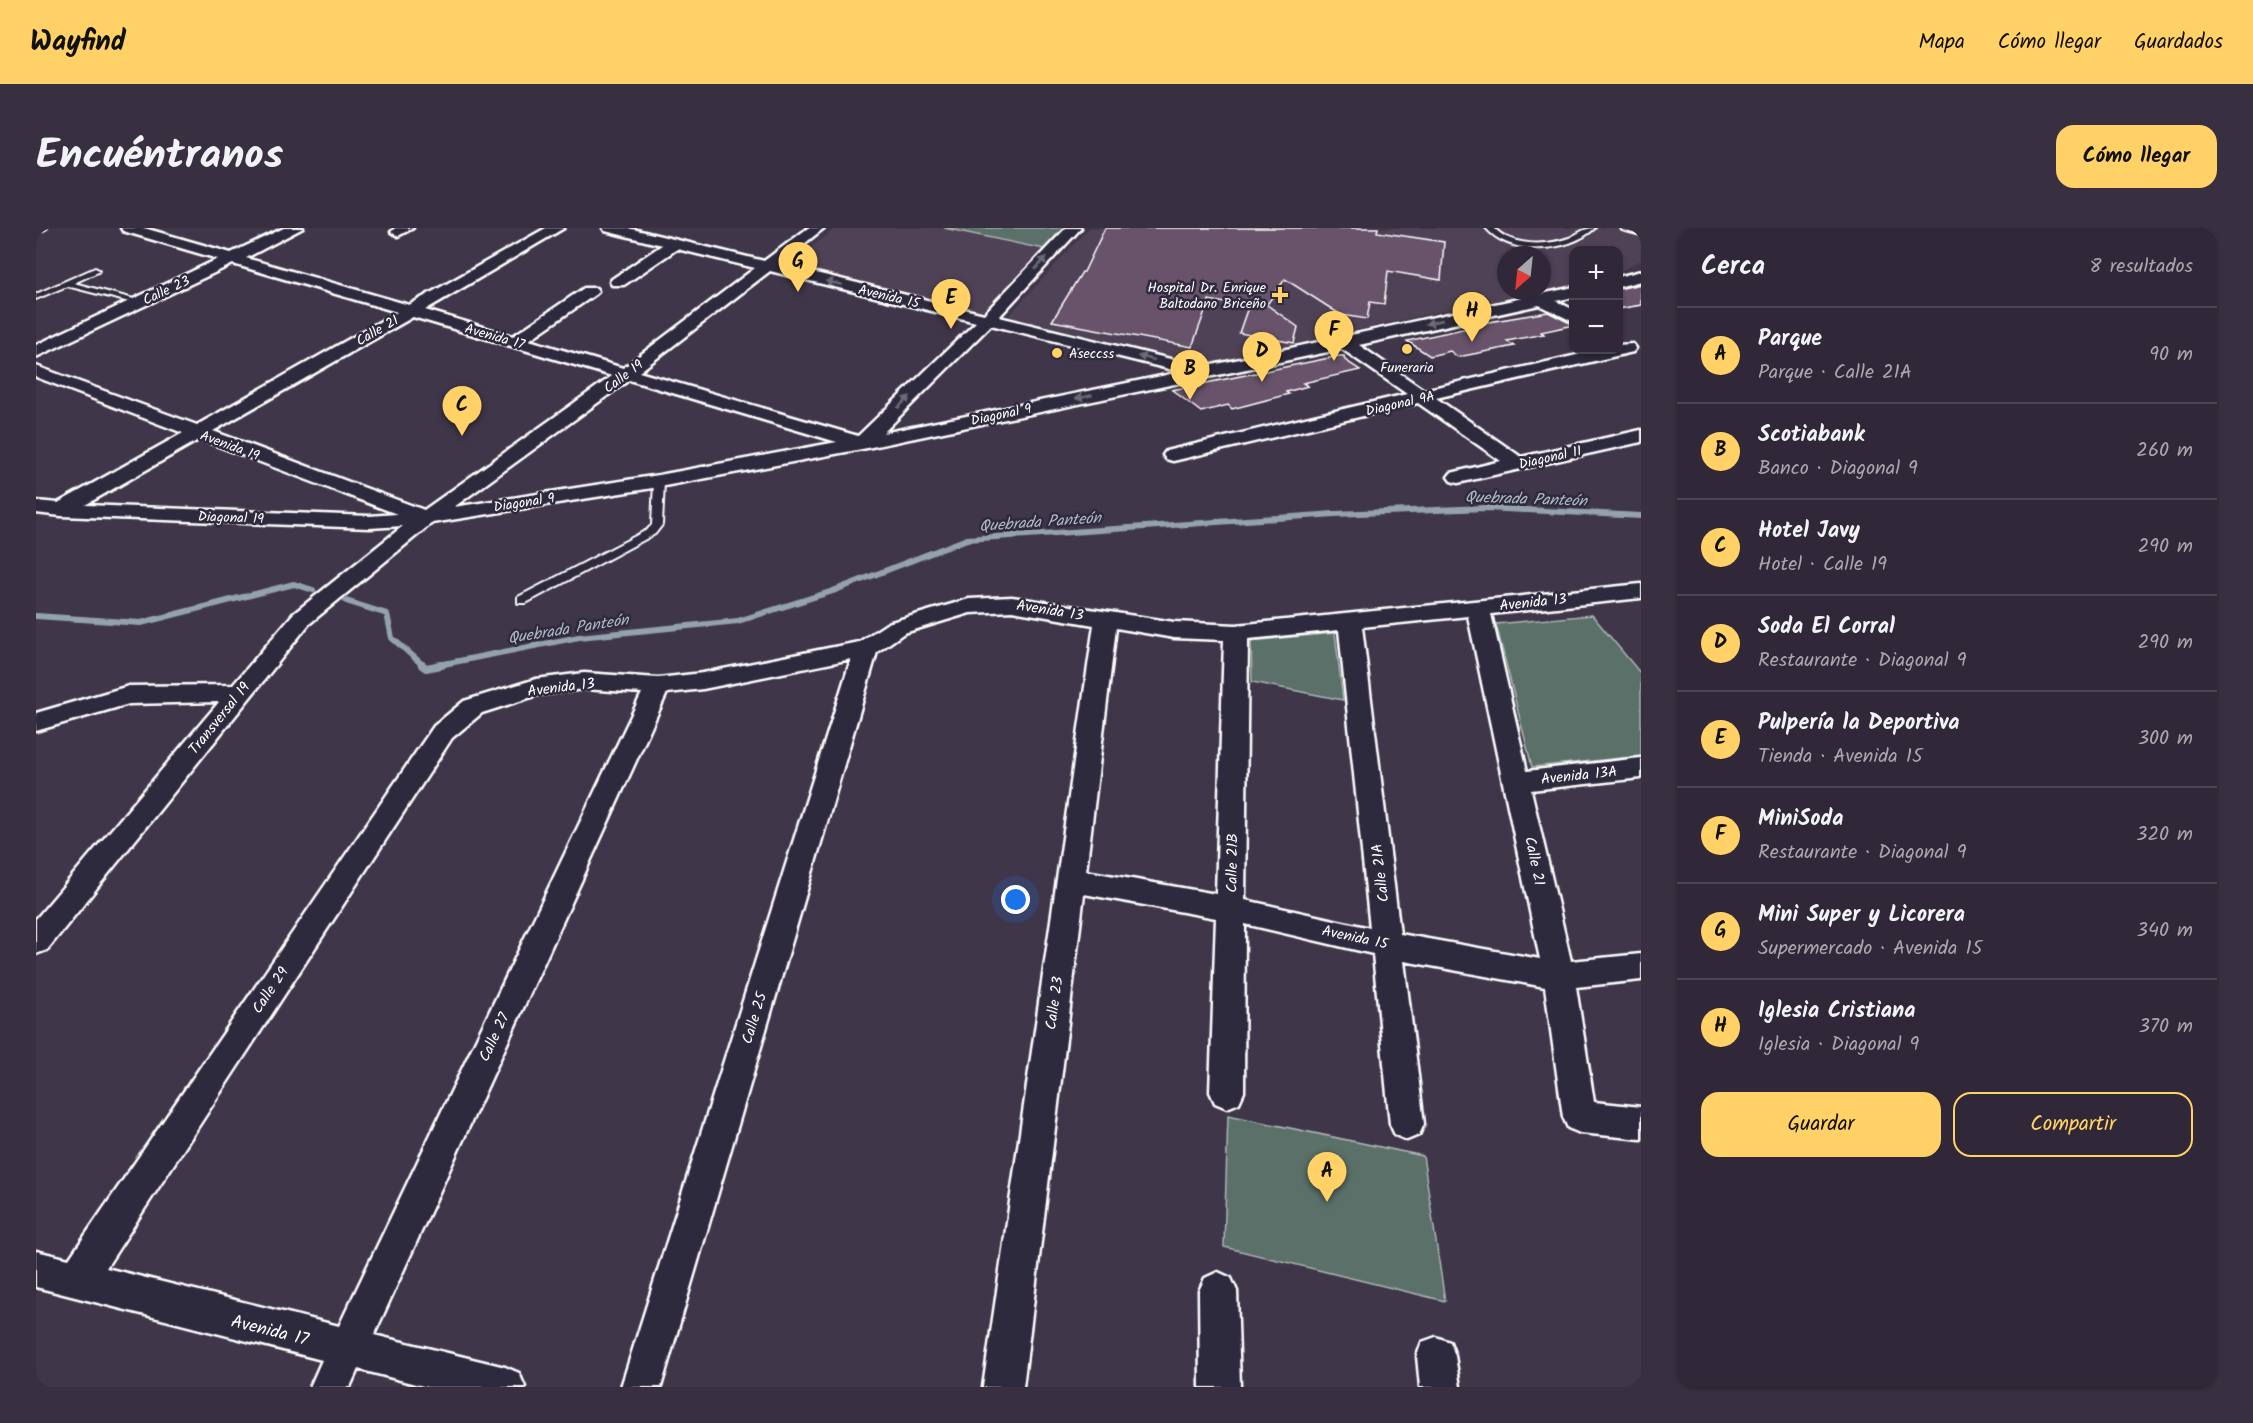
<!DOCTYPE html>
<html lang="es">
<meta charset="utf-8">
<style>
body{margin:0;font-family:Kalam,sans-serif;background:#383040;color:#f1f3f6}
.controls{position:absolute;right:18px;top:18px;display:grid;overflow:hidden;border-radius:12px;box-shadow:0 2px 4px #0004}
.controls button{width:54px;height:54px;display:grid;place-items:center;padding:0;border:0;border-bottom:2px solid #4b4453;background:#302838;color:#f1f3f6;font:30px sans-serif}
.compass{position:absolute;left:1461px;top:18px;width:54px;height:54px;border-radius:50%;background:#302838;box-shadow:0 2px 4px #0004;rotate:207deg}
.you{position:absolute;left:980px;top:672px;width:21px;height:21px;margin:-15px;border:4px solid #fff;border-radius:50%;background:#1a73e8;box-shadow:0 0 0 9px #1a73e833}
.badge{display:grid;place-items:center;width:39px;height:39px;border-radius:50%;background:#ffd166;color:#111;font-size:20px;font-weight:700}
.pin{position:absolute;translate:-50% -50px;filter:drop-shadow(0 2px 3px #0008)}
.pin::after{content:'';position:absolute;top:32px;width:21px;height:18px;background:inherit;clip-path:polygon(0 0,100% 0,50% 100%)}
.list{margin:0;padding:0;list-style:none}
h2{display:flex;justify-content:space-between;align-items:center;height:78px;margin:0;padding:0 24px;font-size:26px}
h2 small{font-size:20px;font-weight:400;color:#a8a6ae}
.list li{display:grid;grid-template-columns:39px 1fr auto;gap:18px;align-items:center;box-sizing:border-box;height:96px;padding:0 24px;border-top:2px solid #4b4453}
.list b{display:block;font-size:22px;white-space:nowrap}
.list p{margin:0;font-size:20px;white-space:nowrap;color:#a8a6ae}
.list em{font-size:20px;font-style:normal;color:#a8a6ae}
.actions{display:flex;gap:12px;padding:18px 24px}
.actions a{flex:1;padding:14px 0;border:2px solid #ffd166;border-radius:18px;text-align:center;font-size:21px;color:#ffd166}
.actions .main{background:#ffd166;color:#111}
.map{position:relative;flex:none;width:1605px;height:1159px;overflow:hidden;border-radius:18px}
header{display:flex;align-items:center;gap:36px;box-sizing:border-box;height:84px;padding:0 30px;background:#ffd166;color:#111}
header strong{font-size:28px}
nav{display:flex;gap:33px;margin-inline-start:auto;font-size:21px}
.intro{display:flex;align-items:center;justify-content:space-between;box-sizing:border-box;height:144px;padding:0 36px}
h1{margin:0;font-size:42px}
.button{padding:15px 27px;border-radius:18px;background:#ffd166;color:#111;font-size:21px;font-weight:700}
main{display:flex;gap:36px;padding:0 36px}
aside{flex:1;background:#302838;border-radius:18px;box-shadow:0 2px 4px #0004}
.map>svg:first-child{display:block}
</style>
<header>
<strong>Wayfind</strong>
<nav><a>Mapa</a><a>Cómo llegar</a><a>Guardados</a></nav>
</header>
<div class="intro"><h1>Encuéntranos</h1><a class="button">Cómo llegar</a></div>
<main>
<div class="map">
<svg width="1605" height="1159" viewBox="0 0 1605 1159">
<rect width="100%" height="100%" fill="#40364a"/>
<filter id="ink" filterUnits="userSpaceOnUse"><feTurbulence type="fractalNoise" baseFrequency=".0167" numOctaves="2"/><feDisplacementMap in="SourceGraphic" scale="12" xChannelSelector="R" yChannelSelector="G"/><feConvolveMatrix kernelMatrix="1 2 1 2 8 2 1 2 1" color-interpolation-filters="sRGB"/></filter>
<g filter="url(#ink)">
<path fill="#504357" fill-rule="evenodd" d="M800,0h108l100,21 -64,65 -194,-47z
M1053,0h552v32l-22,12 -1,-22h-44l-1,36 -60,14 -59,8 -249,57 -199,-46zM1470,27h36v36h-36z"/>
<path fill="#5a6f69" stroke="#acb7b4" stroke-width="1.5" d="M908,0h120l-20,21z
M1556,387l49,59v82l-109,11 -36,-143z
M1299,405l8,67 -91,-18 -1,-41z
M1192,887l195,41 22,145 -221,-54z"/>
<g fill="none" stroke-linecap="round" stroke-linejoin="round">
<path stroke="#94a2ad" stroke-width="6" d="M310,373l41,13 5,24 32,28
M0,388l105,7 153,-39 19,6
M398,438l145,-29 159,-16 95,-30 134,-52 368,-25 151,-6 155,8"/>
<path stroke="#94a2ad" stroke-width="8" d="M386,437l4,3 16,-3"/>
</g>
<path fill="#68536a" stroke="#fff" stroke-width="1.5" d="M1069,0h273l-1,4 67,10 -3,38 -53,-9 -4,33 -14,-2 -3,17 -26,-4 -56,-36 -17,24 -5,-1 35,25 -4,16 -55,-10 9,-26 -39,-7 -17,47 -140,-26 30,-49h2z
M1605,56v21l-23,4v-20z
M1512,84l26,13 -33,7 3,2 -37,7 7,5 -56,11 -8,-6 -20,5 -23,-15 70,-15v-2z
M1303,128h5l1,4 15,10 -57,13 5,3 -22,6 3,2 -57,15 -4,-4 -27,7 -29,-22z"/>
<g fill="none" stroke-linecap="round" stroke-linejoin="round">
<defs>
<path id="service" d="M1450,0h8c18,19 52,18 75,10 9,-4 15,-10 26,-10 -26,25 -85,29 -109,0z
M1585,0l20,3v4l-19,-5z
M59,40l4,2 -1,2 -24,11 67,18v4l-74,-19 -31,13v-5z
M623,250l5,3 -2,44 -7,9 -129,69h-8v-6l129,-67 5,-5 2,-44z"/>
<path id="minor" d="M0,0h10l-10,5z
M85,0h23l87,25 53,-25h19l-57,30 163,47 137,-77h18l-139,82 88,26 71,-48h12l2,3 -2,3 -67,46 94,28 132,-100 -78,-19 -53,36h-12l-2,-3 2,-3 50,-34 -57,-14 -2,-3h25l136,33 44,-33h16l-45,36 205,50 82,-86h15l-82,89 204,50 371,-80v10l-18,4 18,9v12l-35,-17 -180,40 65,45 175,-40h19v-5l15,-1 3,4 -3,4 -197,46 85,59 120,-27v12l-183,41 -7,-2 -3,-4 3,-4 50,-12 -83,-58 -245,58 -7,-2 -3,-4 3,-4 241,-57 -65,-45 -480,100 -203,38 -227,36 -123,101 -262,326 -11,4v-35l183,-217 -90,2 -93,27v-18l93,-27 104,-1 60,-71 110,-88 -34,2 -308,-12 -25,-3v-12l22,2 125,-70 -147,-56v-11l161,59 200,-113 -164,-48 -197,93v-12l182,-86 -95,-28zM734,43l206,51 -118,114 -219,-64zM377,89l199,59 -188,134 -211,-79zM955,97l190,47 -298,61zM593,152l208,62 -178,33 -205,32zM164,211l197,75 -28,2 -284,-11z
M359,0h18l-15,8 -7,-4z
M1605,43v10l-23,6v-10z
M1605,356v14l-150,16 36,157 114,-13v20l-110,12 40,171 70,-7v26l-65,7 18,115 47,5v32l-61,-6 -12,-5 -5,-11 -18,-130 -141,-26 20,163 -5,11 -12,5 -12,-5 -5,-11 -17,-170 -128,-30 -1,168 -5,11 -12,5 -12,-5 -5,-11 6,-174 -132,-24 -61,493h-40l111,-762 -82,-14 -42,2 -66,20 -27,19 -216,735h-40l230,-728 -148,30 -36,4 -293,642 131,32 14,6 6,14h-98l-69,-18 -8,18h-40l12,-27 -286,-73v-36l33,8 365,-533 30,-25 72,-22 48,-6 74,5 45,-5 156,-31 29,-19 81,-24 43,-2 162,25 62,3zM1432,388l72,343 -140,-25 -38,-307zM1080,400l58,10 50,2 -8,254 -130,-23zM1303,402l31,298 -125,-28 3,-261zM548,461l58,4 -303,633 -233,-58 346,-530 30,-25 56,-18z
M1182,1044l13,6 6,13 3,96h-40l-1,-96 6,-13z
M1400,1109l14,5 5,14 5,31h-40l-3,-31 5,-14z"/>
</defs>
<use href="#service" stroke="#fff" stroke-width="4"/>
<use href="#minor" stroke="#fff" stroke-width="5"/>
<use href="#service" fill="#2f2a3d" fill-rule="evenodd"/>
<use href="#minor" fill="#2f2a3d" fill-rule="evenodd"/>
</g>
<defs><path id="oneway-solid" d="M-6-.8H1V-3.2L6.5 0L1 3.2V.8H-6Z" transform="scale(1.5)"/></defs>
<g fill="#6d6a77">
<use href="#oneway-solid" transform="translate(1005 35) rotate(-47)"/>
<use href="#oneway-solid" transform="translate(798 55) rotate(-167)"/>
<use href="#oneway-solid" transform="translate(1398 94) rotate(167)"/>
<use href="#oneway-solid" transform="translate(1110 130) rotate(-167)"/>
<use href="#oneway-solid" transform="translate(1048 169) rotate(168)"/>
<use href="#oneway-solid" transform="translate(868 174) rotate(-45)"/>
</g>
</g>
<g fill="#ffd166" stroke="#2f2a3d" stroke-width="2">
<path d="M1241 58h6v6h6v6h-6v6h-6v-6h-6v-6h6z"/>
<circle cx="1371" cy="121" r="6"/>
<circle cx="1021" cy="125" r="6"/>
</g>
<g text-anchor="middle" stroke-width="5" stroke-linejoin="round" paint-order="stroke">
<g font-size="14" fill="#fff" stroke="#2f2a3d" text-anchor="end">
<text x="1230" y="64">Hospital Dr. Enrique<tspan x="1230" dy="16">Baltodano Briceño</tspan></text>
<text x="1033" y="130" text-anchor="start">Aseccss</text>
<text x="1371" y="144" text-anchor="middle">Funeraria</text>
</g>
<g font-size="14" fill="#fff" stroke="#2f2a3d">
<text transform="translate(130 62) rotate(-25)" y="5">Calle 23</text>
<text transform="translate(853 68) rotate(13)" y="5">Avenida 15</text>
<text transform="translate(341 102) rotate(-30)" y="5">Calle 21</text>
<text transform="translate(459 108) rotate(16)" y="5">Avenida 17</text>
<text transform="translate(587 148) rotate(-37)" y="5">Calle 19</text>
<text transform="translate(1364 175) rotate(-13)" y="5">Diagonal 9A</text>
<text transform="translate(965 186) rotate(-12)" y="5">Diagonal 9</text>
<text transform="translate(194 217) rotate(20)" y="5">Avenida 19</text>
<text transform="translate(1514 229) rotate(-13)" y="5">Diagonal 11</text>
<text transform="translate(488 274) rotate(-9)" y="5">Diagonal 9</text>
<text transform="translate(195 289) rotate(2)" y="5">Diagonal 19</text>
</g>
<g font-size="15" fill="#fff" stroke="#2f2a3d">
<text transform="translate(1497 374) rotate(-6)" y="5">Avenida 13</text>
<text transform="translate(1014 382) rotate(9)" y="5">Avenida 13</text>
<text transform="translate(525 459) rotate(-7)" y="5">Avenida 13</text>
<text transform="translate(183 490) rotate(-51)" y="5">Transversal 19</text>
<text transform="translate(1543 547) rotate(-6)" y="5">Avenida 13A</text>
<text transform="translate(1499 633) rotate(78)" y="5">Calle 21</text>
<text transform="translate(1196 635) rotate(-89)" y="5">Calle 21B</text>
<text transform="translate(1344 645) rotate(-97)" y="5">Calle 21A</text>
<text transform="translate(1319 709) rotate(12)" y="5">Avenida 15</text>
<text transform="translate(234 762) rotate(-56)" y="5">Calle 29</text>
<text transform="translate(1018 775) rotate(-82)" y="5">Calle 23</text>
<text transform="translate(718 790) rotate(-73)" y="5">Calle 25</text>
<text transform="translate(458 809) rotate(-65)" y="5">Calle 27</text>
</g>
<g font-size="16" font-style="italic" fill="#aeb9c2" stroke="#2f2a3d">
<text transform="translate(1490 270) rotate(2)" y="6">Quebrada Panteón</text>
<text transform="translate(1004 293) rotate(-4)" y="6">Quebrada Panteón</text>
<text transform="translate(532 400) rotate(-9)" y="6">Quebrada Panteón</text>
</g>
<g font-size="18" fill="#fff" stroke="#2f2a3d">
<text transform="translate(234 1102) rotate(14)" y="6">Avenida 17</text>
</g>
</g>
</svg>
<div class="controls">
<button>+</button>
<button>−</button>
</div>
<svg class="compass" viewBox="-18 -18 36 36"><path d="M0-13l5 13h-10z" fill="#e53935"/><path d="M0 13l5-13h-10z" fill="#a8a6ae"/></svg>
<div class="you"></div>
<div class="pin badge" style="left:1291px;top:974px">A</div>
<div class="pin badge" style="left:1154px;top:172px">B</div>
<div class="pin badge" style="left:426px;top:208px">C</div>
<div class="pin badge" style="left:1226px;top:154px">D</div>
<div class="pin badge" style="left:915px;top:101px">E</div>
<div class="pin badge" style="left:1298px;top:133px">F</div>
<div class="pin badge" style="left:762px;top:64px">G</div>
<div class="pin badge" style="left:1436px;top:114px">H</div>
</div>
<aside>
<h2>Cerca<small>8 resultados</small></h2>
<ul class="list">
<li><span class="badge">A</span><div><b>Parque</b><p>Parque · Calle 21A</p></div><em>90 m</em></li>
<li><span class="badge">B</span><div><b>Scotiabank</b><p>Banco · Diagonal 9</p></div><em>260 m</em></li>
<li><span class="badge">C</span><div><b>Hotel Javy</b><p>Hotel · Calle 19</p></div><em>290 m</em></li>
<li><span class="badge">D</span><div><b>Soda El Corral</b><p>Restaurante · Diagonal 9</p></div><em>290 m</em></li>
<li><span class="badge">E</span><div><b>Pulpería la Deportiva</b><p>Tienda · Avenida 15</p></div><em>300 m</em></li>
<li><span class="badge">F</span><div><b>MiniSoda</b><p>Restaurante · Diagonal 9</p></div><em>320 m</em></li>
<li><span class="badge">G</span><div><b>Mini Super y Licorera</b><p>Supermercado · Avenida 15</p></div><em>340 m</em></li>
<li><span class="badge">H</span><div><b>Iglesia Cristiana</b><p>Iglesia · Diagonal 9</p></div><em>370 m</em></li>
</ul>
<div class="actions"><a class="main">Guardar</a><a>Compartir</a></div>
</aside>
</main>
